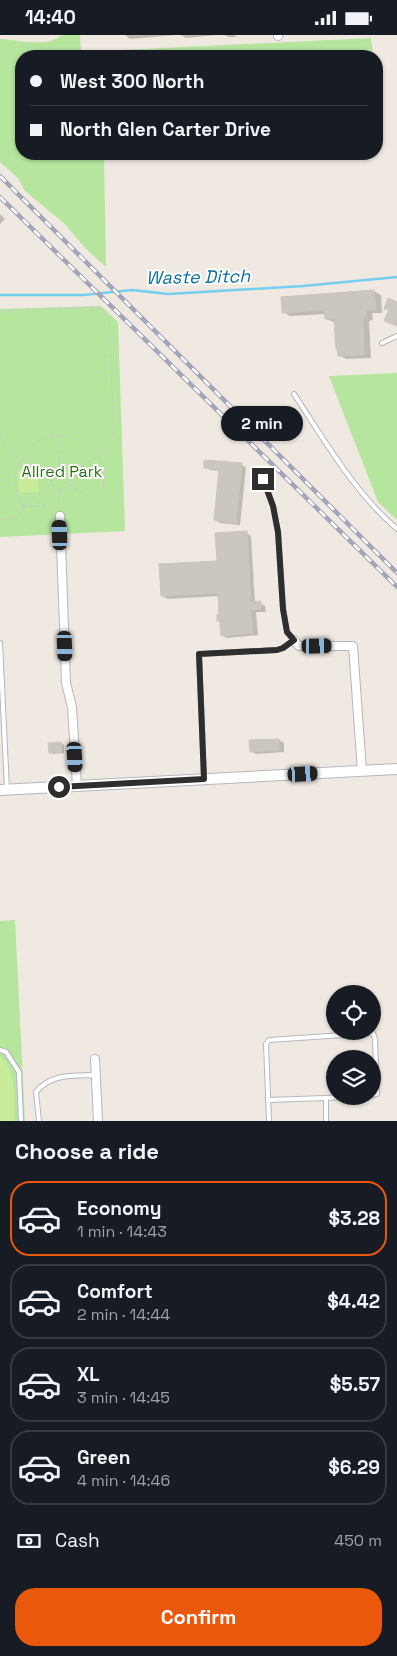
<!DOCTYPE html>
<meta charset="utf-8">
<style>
:root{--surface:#171b24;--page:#20242c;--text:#f1f3f6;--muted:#9ea1a6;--line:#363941;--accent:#ea580c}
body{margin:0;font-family:"Space Grotesk",sans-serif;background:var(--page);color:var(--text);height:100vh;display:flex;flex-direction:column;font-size:19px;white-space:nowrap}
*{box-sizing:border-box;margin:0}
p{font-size:16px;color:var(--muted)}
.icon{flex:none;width:28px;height:28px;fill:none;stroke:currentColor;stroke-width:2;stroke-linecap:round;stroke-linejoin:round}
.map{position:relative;height:1086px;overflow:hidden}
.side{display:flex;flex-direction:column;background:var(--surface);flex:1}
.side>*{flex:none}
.top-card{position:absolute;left:15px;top:15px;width:368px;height:110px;border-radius:20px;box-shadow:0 1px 4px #0004;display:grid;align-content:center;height:110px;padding:0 15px;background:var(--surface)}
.tools{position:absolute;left:326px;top:950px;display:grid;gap:10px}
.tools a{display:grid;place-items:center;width:55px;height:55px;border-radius:50%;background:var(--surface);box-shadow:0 1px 4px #0004;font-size:25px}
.end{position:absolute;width:22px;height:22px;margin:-11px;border:6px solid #2e2e2e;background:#fff;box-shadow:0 0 0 2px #fff}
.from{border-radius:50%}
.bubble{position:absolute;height:35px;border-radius:18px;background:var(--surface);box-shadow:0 1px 4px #0004;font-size:16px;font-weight:700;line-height:35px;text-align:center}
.car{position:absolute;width:15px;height:30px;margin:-15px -8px;border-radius:6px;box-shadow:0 0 4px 1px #0007;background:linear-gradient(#222 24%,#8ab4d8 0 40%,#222 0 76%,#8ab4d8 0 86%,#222 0)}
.top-card b{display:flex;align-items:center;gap:18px;height:48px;font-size:19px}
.top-card b+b{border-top:1px solid var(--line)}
.top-card i{width:12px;height:12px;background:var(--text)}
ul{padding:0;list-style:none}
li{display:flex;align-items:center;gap:15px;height:75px;margin:0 10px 8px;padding:0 5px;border:2px solid var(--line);border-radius:20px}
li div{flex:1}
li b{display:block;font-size:19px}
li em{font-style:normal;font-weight:700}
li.selected{border-color:var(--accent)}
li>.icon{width:45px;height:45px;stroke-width:1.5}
h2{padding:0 15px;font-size:22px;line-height:60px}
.pay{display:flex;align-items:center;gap:12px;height:55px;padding:0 15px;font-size:19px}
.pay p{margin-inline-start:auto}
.action{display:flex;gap:10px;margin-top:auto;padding:10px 15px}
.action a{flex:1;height:58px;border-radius:20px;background:var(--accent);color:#fff;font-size:20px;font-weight:700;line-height:58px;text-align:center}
.status{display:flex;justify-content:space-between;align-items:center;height:35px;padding:0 25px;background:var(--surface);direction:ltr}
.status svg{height:14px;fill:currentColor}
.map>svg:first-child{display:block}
.green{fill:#b6e59e}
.pitch{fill:#c9ec9a}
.shadow{fill:#0003}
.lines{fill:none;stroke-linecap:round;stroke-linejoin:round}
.stream{stroke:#75cff0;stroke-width:2.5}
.building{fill:#cbc7bf;stroke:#cbc5ba}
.lane-casing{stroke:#b4b7c1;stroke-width:6}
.street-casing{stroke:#b4b7c1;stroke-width:10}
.secondary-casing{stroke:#b4b7c1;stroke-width:12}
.path{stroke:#c9c9c9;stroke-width:1;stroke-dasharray:4 2.5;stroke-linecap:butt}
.lane{stroke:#fff;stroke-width:4}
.street{stroke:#fff;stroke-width:8}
.secondary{stroke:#fff;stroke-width:10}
.rail-casing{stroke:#a3a6b8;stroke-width:4.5}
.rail{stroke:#fff;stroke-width:2.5;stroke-dasharray:8;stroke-linecap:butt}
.route{stroke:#2e2e2e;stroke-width:6}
.labels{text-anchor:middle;stroke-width:4;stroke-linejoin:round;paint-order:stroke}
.park-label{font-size:16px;fill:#2c6e1b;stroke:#fff}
.water-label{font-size:18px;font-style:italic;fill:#0d6fa3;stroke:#fff}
</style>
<div class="status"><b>14:40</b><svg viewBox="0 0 49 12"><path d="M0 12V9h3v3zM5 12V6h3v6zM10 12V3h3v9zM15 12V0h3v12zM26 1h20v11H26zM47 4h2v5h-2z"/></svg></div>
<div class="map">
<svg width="397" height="1086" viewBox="0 0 397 1086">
<rect width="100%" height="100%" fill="#efe9e1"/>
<!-- green -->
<g class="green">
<path d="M62 0H80L81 17 371 3 373 21H21V119H104L106 232 86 214 65 189 25 156 18 143 0 127V4C18 5 47 13 62 0Z"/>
<path d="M101 271 118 287 125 496 0 502V274Z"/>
<path d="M397 338V484H396L378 467 329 341Z"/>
<path d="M15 885 25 1086H0V886Z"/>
</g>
<!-- pitch -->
<g class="pitch">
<path d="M38 435V457L19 458 18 436Z"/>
<path d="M0 1022C18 1034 13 1066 14 1086H0Z"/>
</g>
<!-- shadow -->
<g class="shadow">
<path d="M125 0H176L130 4Z"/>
<path d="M181 0H218L186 3Z"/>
<path d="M224 0H235L236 2H229Z"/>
<path d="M0 179 5 184 0 189Z"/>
<path d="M374 256 381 260 382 278H372L373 285 369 286 371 323 346 324 339 320 336 288 326 284V279L290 281 283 277Z"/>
<path d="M241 430 246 432 240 490 220 488 215 485 220 436 210 435 205 432Z"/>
<path d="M246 498 251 501 255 568H260L265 571 266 577H256L258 600 227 603 222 600 220 587 219 586 220 580 219 561 168 564 162 561 218 527Z"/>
<path d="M279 705 284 708V717L256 719 251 716Z"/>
<path d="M61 708 64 710V718L53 719 50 717Z"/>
</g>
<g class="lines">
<!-- stream -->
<path class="stream" d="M0 260H84L132 255 168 259 303 251 397 242"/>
</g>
<!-- building -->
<g class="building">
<path d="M374 255 376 274 366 275V282H363L364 320 338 321 337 314H336L334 284H325L324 275 282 278 281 262Z"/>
<path d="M388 263 397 267V291L384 286 389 274H384Z"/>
<path d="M204 425 242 428 236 488 214 485 219 434 204 433Z"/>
<path d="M247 496 251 567 261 566V574L251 575 253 598 221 601 220 586H217V579H219L218 558 161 561 159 529 217 526 215 498Z"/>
<path d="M279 704V715L250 717 249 705Z"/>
<path d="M61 707 62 717 49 718 48 708Z"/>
</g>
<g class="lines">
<defs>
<g id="lane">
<path d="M382 308 397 301"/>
<path d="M294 359C325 406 354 457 397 494"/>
<path d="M0 608 7 755"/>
<path d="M204 743 199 619 277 615 283 613 294 605 287 597 283 574 278 497 273 471 263 444"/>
<path d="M0 1015 6 1017 19 1037 21 1086"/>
<path d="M268 1065 326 1063"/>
<path d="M39 1086 36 1057C51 1038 74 1041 96 1040"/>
<path d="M269 1086 266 1009 269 1005 373 998 375 1004 377 1059 372 1060"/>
<path d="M326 1086V1063L360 1061"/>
</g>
<g id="street">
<path d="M278 1V0"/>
<path d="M60 481 66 648 72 672 77 751"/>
<path d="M294 605 299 611H353L362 736"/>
<path d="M95 1024 98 1086"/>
</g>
<path id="secondary" d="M0 755 397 734"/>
</defs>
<!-- lane casing -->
<use href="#lane" class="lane-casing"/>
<!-- street casing -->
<use href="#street" class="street-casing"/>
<!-- secondary casing -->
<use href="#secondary" class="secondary-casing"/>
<!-- path -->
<g class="path">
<path d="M0 278 4 276 13 275 94 272 100 274 109 283 114 399 97 422 67 440"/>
<path d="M0 400C4 422 33 431 52 441"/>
<path d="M58 402 59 435"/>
<circle cx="60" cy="445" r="9"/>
<path d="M69 449 87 460"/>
<path d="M59 470 60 455"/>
<path d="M22 471 51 450"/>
<path d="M22 472 48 470"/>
<path d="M0 484C10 483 17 485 23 475 20 467 16 458 15 449 14 440 17 431 22 423 48 375 122 412 100 463"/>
</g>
<!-- lane -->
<use href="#lane" class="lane"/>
<!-- street -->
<use href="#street" class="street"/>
<!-- secondary -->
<use href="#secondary" class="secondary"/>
<defs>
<g id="rail">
<path d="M0 141 397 538"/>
<path d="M0 162 397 552"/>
</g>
</defs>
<!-- rail casing -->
<use href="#rail" class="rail-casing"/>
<!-- rail -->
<use href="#rail" class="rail"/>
</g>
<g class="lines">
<!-- route -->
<path class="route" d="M59 752 204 744 199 619 277 615 283 613 294 605 287 597 283 574 278 497 273 471 263 444"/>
</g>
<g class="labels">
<!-- park labels -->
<g class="park-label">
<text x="62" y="442">Allred Park</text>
</g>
<!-- water labels -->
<g class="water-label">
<text transform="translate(198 242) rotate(-1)" y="6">Waste Ditch</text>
</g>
</g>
</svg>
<div class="tools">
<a><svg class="icon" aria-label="locate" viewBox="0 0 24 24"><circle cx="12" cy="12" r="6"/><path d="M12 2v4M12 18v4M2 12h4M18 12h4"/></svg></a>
<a><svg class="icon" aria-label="layers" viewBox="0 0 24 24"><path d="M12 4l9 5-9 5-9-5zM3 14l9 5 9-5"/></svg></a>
</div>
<i class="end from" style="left:59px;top:752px"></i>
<i class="end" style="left:263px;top:444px"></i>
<div class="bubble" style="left:221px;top:371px;width:82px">2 min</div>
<i class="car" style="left:60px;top:500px;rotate:358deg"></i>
<i class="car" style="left:65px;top:611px;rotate:178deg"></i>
<i class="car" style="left:317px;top:611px;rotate:89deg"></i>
<i class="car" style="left:75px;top:722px;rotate:177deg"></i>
<i class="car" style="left:303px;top:739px;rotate:87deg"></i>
<div class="top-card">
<b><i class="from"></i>West 300 North</b>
<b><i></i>North Glen Carter Drive</b>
</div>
</div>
<section class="side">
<h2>Choose a ride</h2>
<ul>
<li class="selected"><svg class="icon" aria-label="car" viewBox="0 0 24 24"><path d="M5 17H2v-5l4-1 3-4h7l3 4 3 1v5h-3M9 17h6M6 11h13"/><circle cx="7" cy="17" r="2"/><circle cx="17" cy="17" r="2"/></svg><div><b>Economy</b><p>1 min · 14:43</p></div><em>$3.28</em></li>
<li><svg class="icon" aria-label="car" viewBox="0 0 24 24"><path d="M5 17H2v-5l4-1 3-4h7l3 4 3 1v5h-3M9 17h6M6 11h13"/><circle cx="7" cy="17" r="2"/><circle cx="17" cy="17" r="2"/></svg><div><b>Comfort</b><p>2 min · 14:44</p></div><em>$4.42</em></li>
<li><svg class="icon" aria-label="car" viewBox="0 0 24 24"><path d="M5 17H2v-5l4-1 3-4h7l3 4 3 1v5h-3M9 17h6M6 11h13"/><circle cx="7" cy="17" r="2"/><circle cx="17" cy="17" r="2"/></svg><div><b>XL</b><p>3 min · 14:45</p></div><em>$5.57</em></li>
<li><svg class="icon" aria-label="car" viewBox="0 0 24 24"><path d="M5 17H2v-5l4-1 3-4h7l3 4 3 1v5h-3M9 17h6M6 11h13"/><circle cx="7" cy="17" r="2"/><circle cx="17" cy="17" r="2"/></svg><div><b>Green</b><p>4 min · 14:46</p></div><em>$6.29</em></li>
</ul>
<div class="pay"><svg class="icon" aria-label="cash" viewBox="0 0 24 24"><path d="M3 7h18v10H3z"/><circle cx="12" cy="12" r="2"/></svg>Cash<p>450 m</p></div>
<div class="action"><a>Confirm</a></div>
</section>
